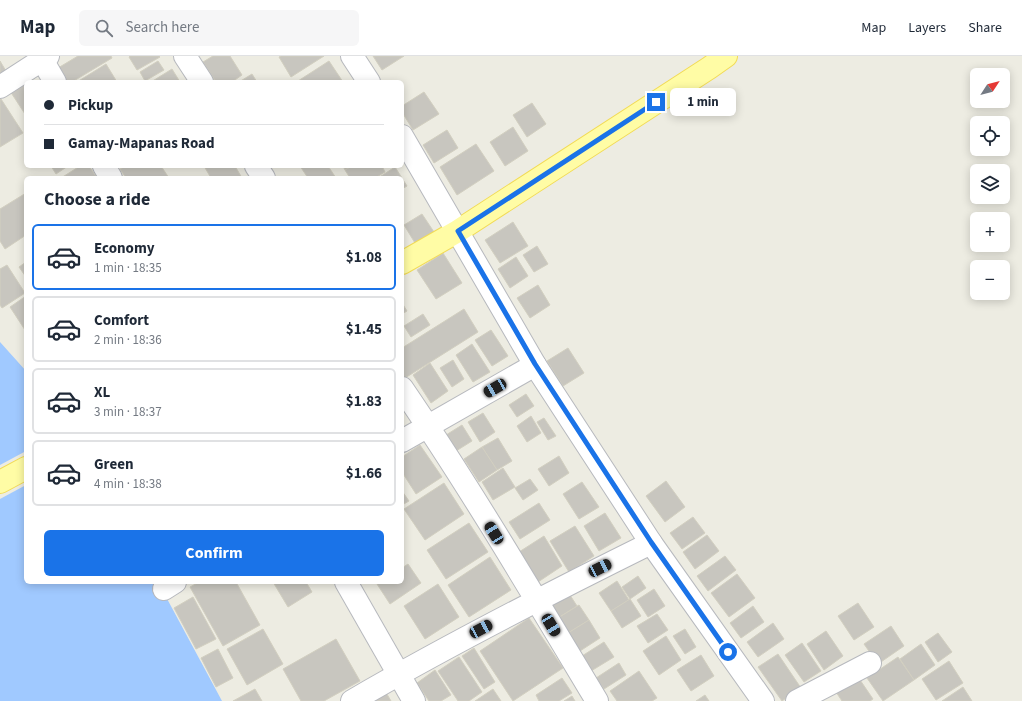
<!DOCTYPE html>
<meta charset="utf-8">
<style>
:root{--surface:#fff;--page:#f6f6f7;--text:#1f2937;--muted:#747a83;--line:#e0e1e3;--accent:#1a73e8}
body{margin:0;font-family:"Source Sans 3",sans-serif;background:var(--page);color:var(--text);height:100vh;display:flex;flex-direction:column;font-size:15px;white-space:nowrap}
*{box-sizing:border-box;margin:0}
p{font-size:13px;color:var(--muted)}
.icon{flex:none;width:22px;height:22px;fill:none;stroke:currentColor;stroke-width:2;stroke-linecap:round;stroke-linejoin:round}
.map{position:relative;flex:1;overflow:hidden}
.drawer{position:absolute;left:24px;top:120px;width:380px;height:408px;display:flex;flex-direction:column;background:var(--surface);border-radius:6px;box-shadow:0 2px 10px #0003}
.drawer>*{flex:none}
.guide{position:absolute;left:24px;top:24px;width:380px;height:88px;border-radius:6px;box-shadow:0 2px 10px #0003;display:grid;align-content:center;height:88px;padding:0 20px;background:var(--surface)}
.needle{width:26px;rotate:54deg}
.tools{position:absolute;left:970px;top:12px;display:grid;gap:8px}
.tools a{display:grid;place-items:center;width:40px;height:40px;border-radius:6px;background:var(--surface);box-shadow:0 2px 10px #0003;font-size:20px}
.end{position:absolute;width:18px;height:18px;margin:-9px;border:5px solid #1a73e8;background:#fff;box-shadow:0 0 0 2px #fff}
.from{border-radius:50%}
.bubble{position:absolute;height:28px;border-radius:6px;background:var(--surface);box-shadow:0 2px 10px #0003;font-size:13px;font-weight:700;line-height:28px;text-align:center}
.car{position:absolute;width:12px;height:24px;margin:-12px -6px;border-radius:5px;box-shadow:0 0 3px 1px #0007;background:linear-gradient(#222 24%,#8ab4d8 0 40%,#222 0 76%,#8ab4d8 0 86%,#222 0)}
.guide b{display:flex;align-items:center;gap:14px;height:38px;font-size:15px}
.guide b+b{border-top:1px solid var(--line)}
.guide i{width:10px;height:10px;background:var(--text)}
ul{padding:0;list-style:none}
li{display:flex;align-items:center;gap:12px;height:66px;margin:0 8px 6px;padding:0 12px;border:2px solid var(--line);border-radius:6px}
li div{flex:1}
li b{display:block;font-size:15px}
li em{font-style:normal;font-weight:700}
li.on{border-color:var(--accent)}
li>.icon{width:36px;height:36px;stroke-width:1.5}
h2{padding:0 20px;font-size:18px;line-height:48px}
.button{display:flex;gap:8px;margin-top:auto;padding:8px 20px}
.button a{flex:1;height:46px;border-radius:6px;background:var(--accent);color:#fff;font-size:16px;font-weight:700;line-height:46px;text-align:center}
header{display:flex;align-items:center;gap:24px;box-sizing:border-box;height:56px;padding:0 20px;background:var(--surface);border-bottom:1px solid var(--line)}
header strong{font-size:19px}
nav{display:flex;gap:22px;margin-inline-start:auto;font-size:14px}
.search{width:280px;height:36px;background:var(--page);display:flex;align-items:center;gap:10px;box-sizing:border-box;padding:0 14px;border-radius:6px;color:var(--muted);font-size:15px}
.map>svg:first-child{display:block}
.water{fill:#a0c9ff}
.pier{fill:#edece2}
.building{fill:#c8c6bf;stroke:#d2cfc0}
.lines{fill:none;stroke-linecap:round;stroke-linejoin:round}
.minor-casing{stroke:#b7b9be;stroke-width:24}
.major-casing{stroke:#f2db56;stroke-width:24}
.minor{stroke:#fff;stroke-width:22}
.major{stroke:#fffca5;stroke-width:22}
.route{stroke:#1a73e8;stroke-width:5}
</style>
<header>
<strong>Map</strong>
<div class="search"><svg class="icon" aria-label="search" viewBox="0 0 24 24"><circle cx="10" cy="10" r="6"/><path d="M15 15l6 6"/></svg>Search here</div>
<nav><a>Map</a><a>Layers</a><a>Share</a></nav>
</header>
<div class="map">
<svg width="1022" height="645" viewBox="0 0 1022 645">
<rect width="100%" height="100%" fill="#edece2"/>
<!-- water -->
<path class="water" d="M0 286 26 315V526H158L222 645H0Z"/>
<!-- pier -->
<path class="pier" d="M26 395V429L0 443V409Z"/>
<!-- building -->
<g class="building">
<path d="M78 0H111L112 2 72 26H66L58 12Z"/>
<path d="M130 0H159L160 1 137 14 129 1Z"/>
<path d="M213 0H230L242 19 232 26H216L203 6Z"/>
<path d="M281 0H324L291 21 279 1Z"/>
<path d="M373 0H404L382 14Z"/>
<path d="M0 5 9 20 0 26Z"/>
<path d="M158 5 164 14 145 25 140 16Z"/>
<path d="M329 5 343 26H299L298 25Z"/>
<path d="M106 8 117 26H77Z"/>
<path d="M172 13 180 26H151Z"/>
<path d="M252 18 257 26H239Z"/>
<path d="M30 22 33 26H26L25 58 10 35Z"/>
<path d="M424 36 439 58 413 74 402 56V50Z"/>
<path d="M0 43H1L23 77 0 91Z"/>
<path d="M532 47 546 68 527 81 513 59Z"/>
<path d="M513 71 528 95 505 110 490 86Z"/>
<path d="M447 74 458 92 434 107 423 89Z"/>
<path d="M476 88 494 115 457 139 440 111Z"/>
<path d="M51 110H68L56 118Z"/>
<path d="M80 110H89L97 122H61Z"/>
<path d="M126 110H161L169 122H126L120 113Z"/>
<path d="M204 110H235L242 122H211Z"/>
<path d="M300 110H328L336 122H308Z"/>
<path d="M343 110H352L345 114Z"/>
<path d="M352 110H382L385 116 375 122H350L345 114Z"/>
<path d="M395 111 407 130 402 133V122H378Z"/>
<path d="M26 137V179L5 193 0 185V153Z"/>
<path d="M422 158 434 176 415 187 404 169Z"/>
<path d="M513 166 528 190 500 207 485 184Z"/>
<path d="M537 190 548 208 534 216 523 199Z"/>
<path d="M443 197 462 227 436 243 417 214Z"/>
<path d="M516 201 528 220 510 232 498 213Z"/>
<path d="M26 206V221L19 211Z"/>
<path d="M7 209 25 237 2 252 0 249V213Z"/>
<path d="M538 229 550 249 530 262 517 242Z"/>
<path d="M26 240V273L25 274 10 251Z"/>
<path d="M402 247 407 255 402 258Z"/>
<path d="M464 253 478 276 405 322 402 317V292Z"/>
<path d="M423 258 430 269 411 281 404 270Z"/>
<path d="M491 274 508 300 492 310 475 284Z"/>
<path d="M472 288 490 316 473 326 456 299Z"/>
<path d="M568 292 584 317 563 330 547 305Z"/>
<path d="M453 304 464 323 452 331 440 312Z"/>
<path d="M430 307 448 335 431 347 413 319Z"/>
<path d="M526 338 534 350 517 361 509 349Z"/>
<path d="M483 357 495 376 480 386 468 366Z"/>
<path d="M531 360 541 377 527 386 517 370Z"/>
<path d="M544 362 556 380 548 384 537 366Z"/>
<path d="M462 369 472 385 456 395 446 379Z"/>
<path d="M498 382 512 405 497 414 482 391Z"/>
<path d="M420 389 442 421 416 438 402 416V401Z"/>
<path d="M482 391 497 414 479 426 464 403Z"/>
<path d="M559 400 569 417 549 430 538 413Z"/>
<path d="M503 412 515 431 493 444 482 426Z"/>
<path d="M530 423 538 434 523 444 515 432Z"/>
<path d="M666 425 685 451 665 466 646 440Z"/>
<path d="M582 426 599 451 579 463 563 438Z"/>
<path d="M444 427 464 458 425 484 404 453Z"/>
<path d="M402 435 409 445 402 449Z"/>
<path d="M539 447 550 464 520 483 509 466Z"/>
<path d="M605 457 621 482 599 495 584 470Z"/>
<path d="M693 461 705 477 682 493 670 477Z"/>
<path d="M469 467 488 496 446 523 427 494Z"/>
<path d="M575 470 594 500 569 516 550 485Z"/>
<path d="M707 479 719 495 695 513 683 496Z"/>
<path d="M544 480 562 510 538 526 519 496Z"/>
<path d="M725 500 736 514 708 535 697 520Z"/>
<path d="M490 501 511 534 469 561 448 529Z"/>
<path d="M408 508 421 527 390 548 377 528 380 526H402V512Z"/>
<path d="M737 518 755 542 729 561 711 537Z"/>
<path d="M638 520 646 532 630 543 622 531Z"/>
<path d="M617 525 629 544 611 555 599 537Z"/>
<path d="M199 526H236L260 569 223 590 190 531Z"/>
<path d="M273 526H306L312 536 288 551Z"/>
<path d="M438 528 459 561 425 583 404 550Z"/>
<path d="M654 533 665 550 648 561 637 544Z"/>
<path d="M568 536 577 550 558 562 549 548Z"/>
<path d="M193 541 216 583 196 593 174 552Z"/>
<path d="M630 543 641 560 622 572 611 555Z"/>
<path d="M858 547 874 571 854 584 838 560Z"/>
<path d="M579 549 589 564 568 577 558 562Z"/>
<path d="M753 550 764 566 741 582 730 567Z"/>
<path d="M657 558 668 574 648 587 637 570Z"/>
<path d="M529 562 563 612 513 645 480 595Z"/>
<path d="M589 564 600 582 580 595 568 577Z"/>
<path d="M773 567 784 583 758 601 747 586Z"/>
<path d="M891 570 904 590 878 608 864 588Z"/>
<path d="M263 573 283 608 247 629 227 593Z"/>
<path d="M685 573 696 591 685 598 673 580Z"/>
<path d="M826 575 843 600 824 614 807 588Z"/>
<path d="M938 577 952 596 938 606 925 586Z"/>
<path d="M666 580 681 604 659 619 643 595Z"/>
<path d="M336 583 360 625 324 645H301L283 613Z"/>
<path d="M604 586 614 601 591 615 582 600Z"/>
<path d="M802 587 821 615 804 626 785 599Z"/>
<path d="M921 588 935 609 914 624 900 603Z"/>
<path d="M474 592 495 626 484 633 462 600Z"/>
<path d="M218 593 233 622 216 631 201 602Z"/>
<path d="M778 598 801 632 782 645 758 611Z"/>
<path d="M701 599 714 620 691 635 677 614Z"/>
<path d="M459 601 482 636 469 645H458L438 615Z"/>
<path d="M898 601 914 624 883 645 867 622Z"/>
<path d="M949 605 963 627 936 644 922 623Z"/>
<path d="M619 607 626 619 604 633 596 622Z"/>
<path d="M435 614 451 639 441 645H429L417 627Z"/>
<path d="M639 615 657 642 652 645H617L610 635Z"/>
<path d="M858 621 873 643 870 645H842L836 636Z"/>
<path d="M562 622 572 637 559 645H539L536 639Z"/>
<path d="M963 631 972 645H942Z"/>
<path d="M255 633 262 645H233Z"/>
<path d="M384 633 391 645H364Z"/>
<path d="M493 633 501 645H475Z"/>
<path d="M705 639 709 645H696Z"/>
<path d="M572 640 575 645H564Z"/>
</g>
<g class="lines">
<defs>
<g id="minor">
<path d="M40 0 55 26"/>
<path d="M185 0 202 26"/>
<path d="M352 0 369 26"/>
<path d="M0 31 48 0"/>
<path d="M402 80 535 309 651 487 763 645"/>
<path d="M104 110 111 122"/>
<path d="M256 110 264 122"/>
<path d="M402 332C471 433 534 540 597 645"/>
<path d="M402 385 535 309"/>
<path d="M346 526 414 645"/>
<path d="M164 533 175 526"/>
<path d="M352 645C450 588 550 537 651 487"/>
<path d="M797 645 870 607"/>
</g>
<g id="major">
<path d="M402 207 458 175 709 12 726 0"/>
<path d="M0 426 26 412"/>
</g>
</defs>
<!-- minor casing -->
<use href="#minor" class="minor-casing"/>
<!-- major casing -->
<use href="#major" class="major-casing"/>
<!-- minor -->
<use href="#minor" class="minor"/>
<!-- major -->
<use href="#major" class="major"/>
</g>
<g class="lines">
<!-- route -->
<path class="route" d="M656 46 458 175 535 308 651 486 728 596"/>
</g>
</svg>
<div class="tools">
<a><svg class="needle" viewBox="-14 -14 28 28"><path d="M0-13l5 13h-10z" fill="#e53935"/><path d="M0 13l5-13h-10z" fill="#747a83"/></svg></a>
<a><svg class="icon" aria-label="locate" viewBox="0 0 24 24"><circle cx="12" cy="12" r="6"/><path d="M12 2v4M12 18v4M2 12h4M18 12h4"/></svg></a>
<a><svg class="icon" aria-label="layers" viewBox="0 0 24 24"><path d="M12 4l9 5-9 5-9-5zM3 14l9 5 9-5"/></svg></a>
<a>+</a>
<a>−</a>
</div>
<i class="end from" style="left:728px;top:596px"></i>
<i class="end" style="left:656px;top:46px"></i>
<div class="bubble" style="left:670px;top:32px;width:66px">1 min</div>
<i class="car" style="left:495px;top:332px;rotate:240deg"></i>
<i class="car" style="left:494px;top:477px;rotate:328deg"></i>
<i class="car" style="left:600px;top:512px;rotate:63deg"></i>
<i class="car" style="left:551px;top:569px;rotate:149deg"></i>
<i class="car" style="left:481px;top:573px;rotate:62deg"></i>
<div class="guide">
<b><i class="from"></i>Pickup</b>
<b><i></i>Gamay-Mapanas Road</b>
</div>
<section class="drawer">
<h2>Choose a ride</h2>
<ul>
<li class="on"><svg class="icon" aria-label="car" viewBox="0 0 24 24"><path d="M5 17H2v-5l4-1 3-4h7l3 4 3 1v5h-3M9 17h6M6 11h13"/><circle cx="7" cy="17" r="2"/><circle cx="17" cy="17" r="2"/></svg><div><b>Economy</b><p>1 min · 18:35</p></div><em>$1.08</em></li>
<li><svg class="icon" aria-label="car" viewBox="0 0 24 24"><path d="M5 17H2v-5l4-1 3-4h7l3 4 3 1v5h-3M9 17h6M6 11h13"/><circle cx="7" cy="17" r="2"/><circle cx="17" cy="17" r="2"/></svg><div><b>Comfort</b><p>2 min · 18:36</p></div><em>$1.45</em></li>
<li><svg class="icon" aria-label="car" viewBox="0 0 24 24"><path d="M5 17H2v-5l4-1 3-4h7l3 4 3 1v5h-3M9 17h6M6 11h13"/><circle cx="7" cy="17" r="2"/><circle cx="17" cy="17" r="2"/></svg><div><b>XL</b><p>3 min · 18:37</p></div><em>$1.83</em></li>
<li><svg class="icon" aria-label="car" viewBox="0 0 24 24"><path d="M5 17H2v-5l4-1 3-4h7l3 4 3 1v5h-3M9 17h6M6 11h13"/><circle cx="7" cy="17" r="2"/><circle cx="17" cy="17" r="2"/></svg><div><b>Green</b><p>4 min · 18:38</p></div><em>$1.66</em></li>
</ul>
<div class="button"><a>Confirm</a></div>
</section>
</div>
